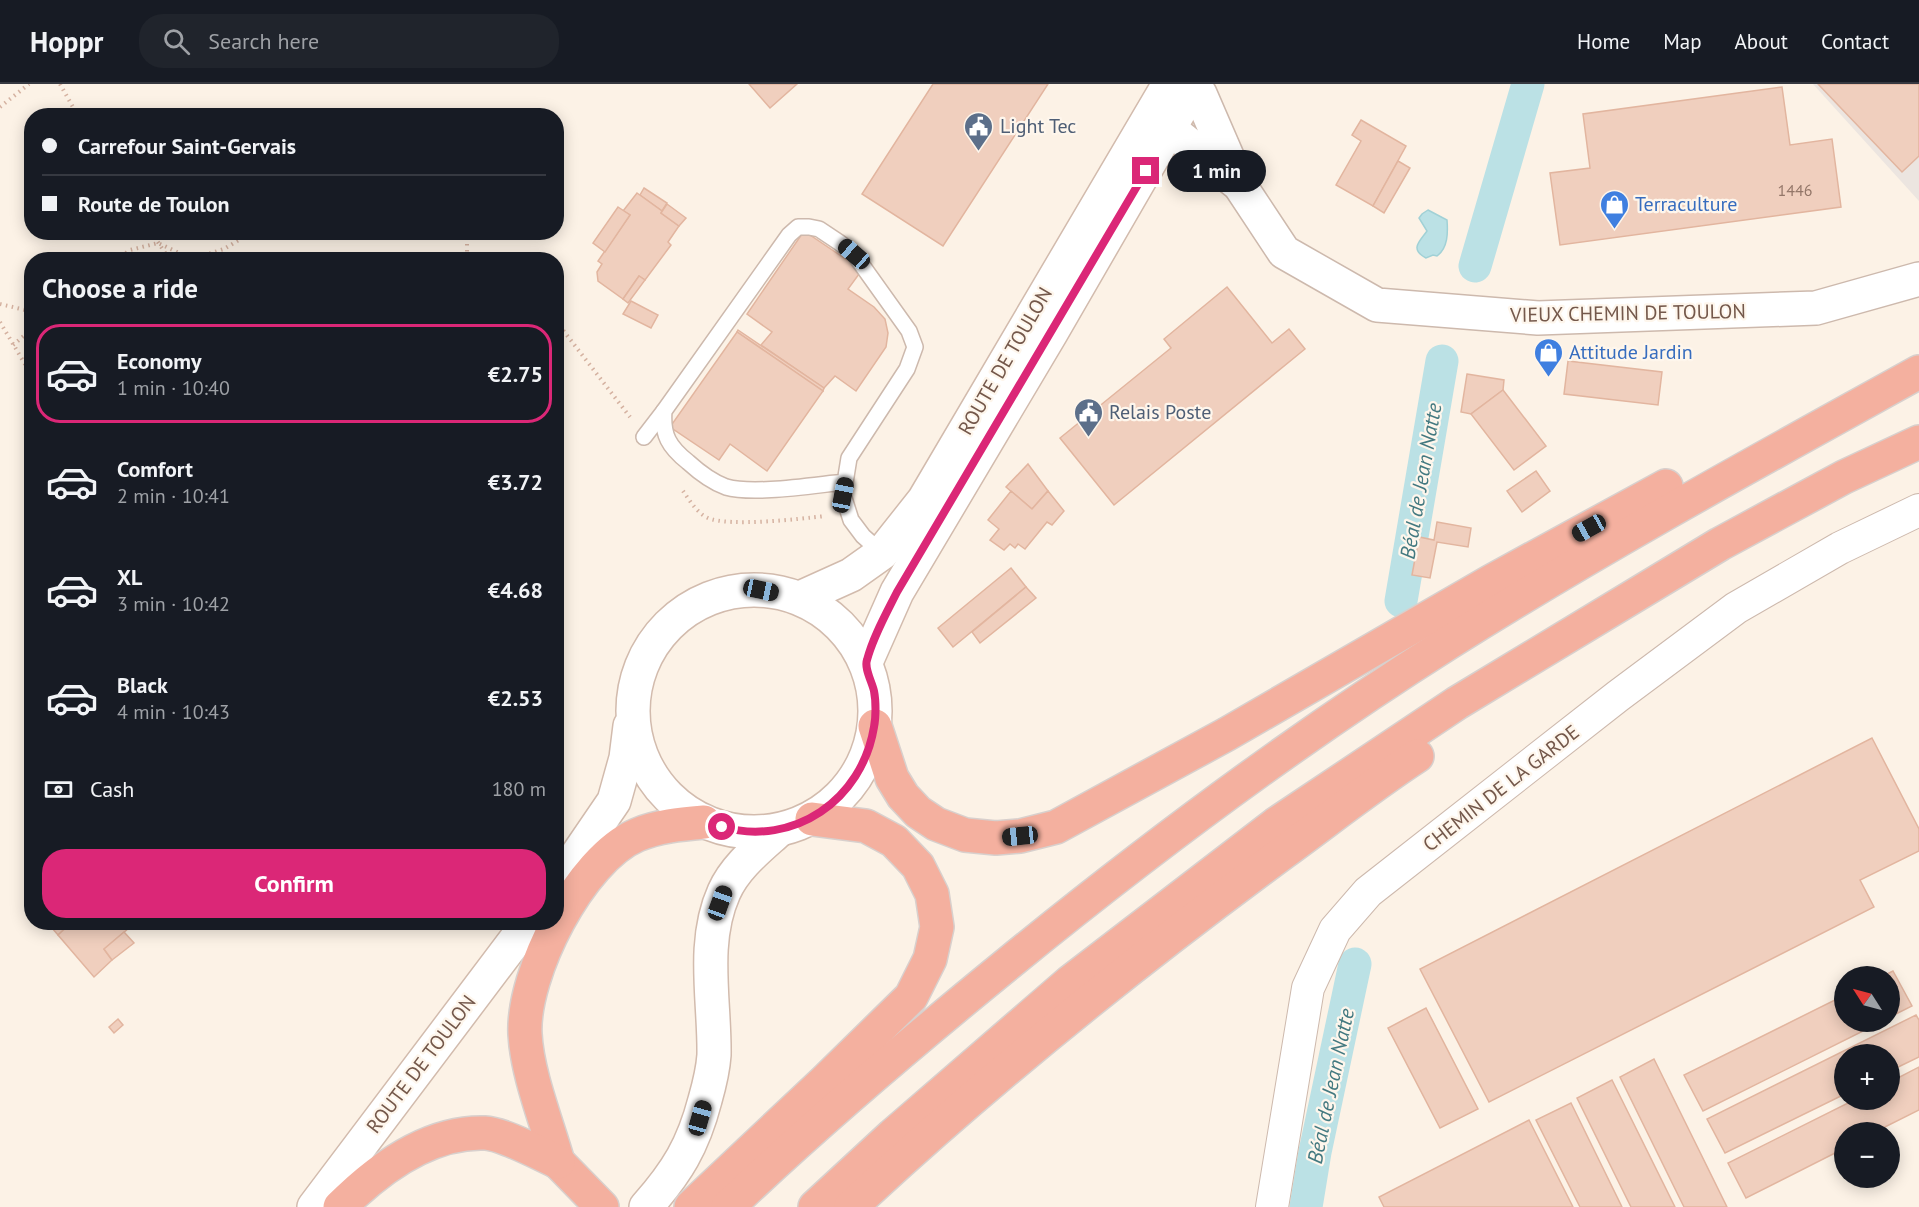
<!DOCTYPE html>
<meta charset="utf-8">
<style>
:root{--surface:#171b24;--page:#20242c;--text:#f1f3f6;--muted:#9ea1a6;--line:#363941;--accent:#db2777}
body{margin:0;font-family:"PT Sans",sans-serif;background:var(--page);color:var(--text);height:100vh;display:flex;flex-direction:column;font-size:22px;white-space:nowrap}
*{box-sizing:border-box;margin:0}
p{font-size:20px;color:var(--muted)}
.icon{flex:none;width:33px;height:33px;fill:none;stroke:currentColor;stroke-width:2;stroke-linecap:round;stroke-linejoin:round}
.map{position:relative;flex:1;overflow:hidden}
.panel{position:absolute;left:24px;top:168px;width:540px;height:678px;display:flex;flex-direction:column;background:var(--surface);border-radius:24px;box-shadow:0 3px 15px #0003}
.panel>*{flex:none}
.guide{position:absolute;left:24px;top:24px;width:540px;height:132px;border-radius:24px;box-shadow:0 3px 15px #0003;display:grid;align-content:center;height:132px;padding:0 18px;background:var(--surface)}
.needle{width:39px;rotate:306deg}
.buttons{position:absolute;left:1834px;top:882px;display:grid;gap:12px}
.buttons a{display:grid;place-items:center;width:66px;height:66px;border-radius:50%;background:var(--surface);box-shadow:0 3px 15px #0003;font-size:30px}
.end{position:absolute;width:27px;height:27px;margin:-14px;border:8px solid #db2777;background:#fff;box-shadow:0 0 0 3px #fff}
.from{border-radius:50%}
.bubble{position:absolute;height:42px;border-radius:21px;background:var(--surface);box-shadow:0 3px 15px #0003;font-size:20px;font-weight:700;line-height:42px;text-align:center}
.car{position:absolute;width:18px;height:36px;margin:-18px -9px;border-radius:8px;box-shadow:0 0 4px 2px #0007;background:linear-gradient(#222 24%,#8ab4d8 0 40%,#222 0 76%,#8ab4d8 0 86%,#222 0)}
.guide b{display:flex;align-items:center;gap:21px;height:57px;font-size:22px}
.guide b+b{border-top:2px solid var(--line)}
.guide i{width:15px;height:15px;background:var(--text)}
ul{padding:0;list-style:none}
li{display:flex;align-items:center;gap:18px;height:99px;margin:0 12px 9px;padding:0 6px;border:3px solid transparent;border-radius:24px}
li div{flex:1}
li b{display:block;font-size:22px}
li em{font-style:normal;font-weight:700}
li.active{border-color:var(--accent)}
li>.icon{width:54px;height:54px;stroke-width:1.5}
h2{padding:0 18px;font-size:27px;line-height:72px}
.pay{display:flex;align-items:center;gap:15px;height:66px;padding:0 18px;font-size:22px}
.pay p{margin-inline-start:auto}
.primary-button{display:flex;gap:12px;margin-top:auto;padding:12px 18px}
.primary-button a{flex:1;height:69px;border-radius:24px;background:var(--accent);color:#fff;font-size:24px;font-weight:700;line-height:69px;text-align:center}
header{display:flex;align-items:center;gap:36px;box-sizing:border-box;height:84px;padding:0 30px;background:var(--surface);border-bottom:2px solid var(--line)}
header strong{font-size:28px}
nav{display:flex;gap:33px;margin-inline-start:auto;font-size:21px}
.search{width:420px;height:54px;background:var(--page);display:flex;align-items:center;gap:15px;box-sizing:border-box;padding:0 21px;border-radius:24px;color:var(--muted);font-size:22px}
.map>svg:first-child{display:block}
.industrial{fill:#ece5e0}
.water{fill:#bbe1e5;stroke:#a1d1d6;stroke-width:1.5}
.lines{fill:none;stroke-linecap:round;stroke-linejoin:round}
.canal{stroke:#bbe1e5;stroke-width:33}
.building{fill:#f0cfbe;stroke:#e2b59f;stroke-width:1.5}
.service-casing{stroke:#cdb9ad;stroke-width:18}
.minor-casing{stroke:#cdb9ad;stroke-width:34}
.tertiary-casing{stroke:#cdb9ad;stroke-width:36}
.secondary-casing{stroke:#d2bbad;stroke-width:36}
.motorway-casing{stroke:#d8d0cd;stroke-width:36}
.path{stroke:#d5b2a1;stroke-width:4;stroke-dasharray:1.5 4.5;stroke-linecap:butt}
.service{stroke:#fff;stroke-width:15}
.minor{stroke:#fff;stroke-width:32}
.tertiary{stroke:#fff;stroke-width:33}
.secondary{stroke:#fff;stroke-width:33}
.motorway{stroke:#f4b09f;stroke-width:33}
.route{stroke:#db2777;stroke-width:8}
.labels{text-anchor:middle;stroke-width:4.5;stroke-linejoin:round;paint-order:stroke}
.number-label{font-size:16px;fill:#937668}
.service-label{font-size:20px;fill:#4e5e75;stroke:#fef6ec;text-anchor:start}
.shop-label{font-size:20px;fill:#366cbe;stroke:#fef6ec;text-anchor:start}
.street-label{font-size:20px;fill:#74584b;stroke:#fef6ec}
.water-label{font-size:21px;font-style:italic;fill:#437980;stroke:#fef6ec}
</style>
<header>
<strong>Hoppr</strong>
<div class="search"><svg class="icon" aria-label="search" viewBox="0 0 24 24"><circle cx="10" cy="10" r="6"/><path d="M15 15l6 6"/></svg>Search here</div>
<nav><a>Home</a><a>Map</a><a>About</a><a>Contact</a></nav>
</header>
<div class="map">
<svg width="1919" height="1123" viewBox="0 0 1919 1123">
<rect width="100%" height="100%" fill="#fcf2e6"/>
<!-- industrial -->
<path class="industrial" d="M1813 0H1919V117Z"/>
<!-- water -->
<path class="water" d="M1428 126 1447 136C1448 149 1448 164 1437 172L1433 171 1426 174C1409 165 1420 157 1427 147L1419 134 1422 130Z"/>
<g class="lines">
<!-- canal -->
<g class="canal">
<path d="M1475 182 1528 0"/>
<path d="M1401 517 1442 277"/>
<path d="M1306 1123 1315 1068 1355 880"/>
</g>
</g>
<!-- building -->
<g class="building">
<path d="M749 0H797L770 24Z"/>
<path d="M933 0H1048L943 162 862 110Z"/>
<path d="M1818 0H1919V72L1902 88Z"/>
<path d="M1782 3 1790 61 1832 55 1841 123 1560 161 1550 89 1590 84 1583 30Z"/>
<path d="M1361 36 1406 62 1373 122 1336 101 1361 57 1352 51Z"/>
<path d="M1398 77 1410 84 1384 129 1373 122Z"/>
<path d="M644 104 667 119 662 127 640 111Z"/>
<path d="M637 109 662 127 661 129 679 142 668 158 671 161 645 196 639 192 623 215 598 197 597 188 602 180 598 177 630 131 623 127Z"/>
<path d="M667 120 686 134 679 142 661 129Z"/>
<path d="M618 123 630 131 605 168 593 159Z"/>
<path d="M804 147 862 186 848 205 874 223 885 235 888 249 886 263 856 307 835 292 824 304 761 261 772 248 747 230Z"/>
<path d="M639 192 645 196 628 219 623 215Z"/>
<path d="M1227 203 1272 259 1289 245 1305 265 1114 421 1060 354 1171 264 1164 255Z"/>
<path d="M631 217 658 231 651 244 623 230Z"/>
<path d="M738 246 824 304 823 307 737 248Z"/>
<path d="M737 248 823 307 767 387 730 360 719 376 670 343Z"/>
<path d="M1568 277 1662 288 1658 321 1564 310Z"/>
<path d="M1467 290 1504 296 1503 306 1471 330 1461 328Z"/>
<path d="M1503 306 1546 362 1514 386 1471 330Z"/>
<path d="M1028 380 1048 407 1032 425 1006 403Z"/>
<path d="M1536 387 1550 407 1522 428 1507 407Z"/>
<path d="M1011 407 1032 425 1048 407 1064 427 1052 441 1047 438 1025 465 1018 460 1015 464 1010 460 1004 466 990 456 999 445 988 436Z"/>
<path d="M1437 438 1471 444 1468 463 1437 458 1430 494 1412 491 1419 453 1434 456Z"/>
<path d="M1011 484 1026 503 953 563 938 544Z"/>
<path d="M1026 503 1036 514 980 559 972 548Z"/>
<path d="M1872 654 1919 745V767L1860 796 1874 823 1489 1018 1420 885Z"/>
<path d="M58 838H72L58 851 52 844Z"/>
<path d="M72 838H135V839L104 865 112 876 94 893 58 851Z"/>
<path d="M124 848 134 859 112 876 104 865Z"/>
<path d="M1893 887 1912 922 1890 933V892H1883Z"/>
<path d="M1845 911V938H1881L1703 1027 1684 991Z"/>
<path d="M1426 924 1478 1025 1440 1044 1388 944Z"/>
<path d="M1916 931 1919 936V973L1890 987V970H1845V1010L1725 1069 1707 1035Z"/>
<path d="M118 935 123 941 114 949 109 943Z"/>
<path d="M1654 975 1727 1123H1684L1620 993Z"/>
<path d="M1919 983V1026L1875 1048H1845V1064L1746 1114 1728 1079 1854 1016H1890V998Z"/>
<path d="M1612 996 1675 1123H1631L1577 1014Z"/>
<path d="M1571 1019 1622 1123H1580L1536 1036Z"/>
<path d="M1529 1036 1573 1123H1384L1379 1113Z"/>
</g>
<g class="lines">
<defs>
<g id="service">
<path d="M644 353 664 327"/>
<path d="M845 398C814 401 754 411 726 403 712 398 699 388 688 378 669 363 662 351 664 327L789 151 798 143H809L819 145 840 159 854 170 909 247 915 263 907 285 849 374 843 411 851 436 863 452 882 469"/>
</g>
<path id="minor" d="M1272 1123 1308 904 1335 846 1368 808 1618 612 1736 524 1840 464 1919 426"/>
<g id="tertiary">
<path d="M1167 16C1180 8 1186 1 1200 10L1239 100 1284 168 1377 221 1538 234 1816 224 1919 195"/>
<path d="M1171 21 1164 35 1165 41 1236 98"/>
</g>
<g id="secondary">
<circle cx="754" cy="627" r="121"/>
<path d="M800 514 851 491 882 469 924 416 1169 0"/>
<path d="M866 578 897 508 1051 249 1195 0"/>
<path d="M556 802 614 717 626 674 630 642"/>
<path d="M314 1123 529 838"/>
<path d="M646 1123C677 1088 693 1062 705 1016 709 1002 713 986 714 971 715 918 701 859 724 808 735 783 758 765 778 747"/>
</g>
<g id="motorway">
<path d="M875 642 892 694 903 712 918 728 936 740 965 751 996 754 1020 752 1056 743 1227 650 1490 498 1666 402"/>
<path d="M546 1059 558 1078 602 1123"/>
<path d="M558 1078C547 1039 527 990 525 950 522 890 580 775 637 751 658 742 681 740 704 738"/>
<path d="M340 1123C378 1085 428 1047 485 1049 504 1050 540 1070 558 1078"/>
<path d="M691 1123 825 997 911 913 930 875 937 843 932 810 918 782 894 757 866 742 812 735"/>
<path d="M728 1123C818 1037 913 957 1010 878 1150 764 1296 655 1448 559 1602 462 1760 376 1919 288"/>
<path d="M815 1123 893 1051 1070 898 1276 740 1457 619 1720 460 1844 393 1919 358"/>
<path d="M851 1123C988 995 1133 879 1284 768 1328 736 1371 702 1417 672"/>
</g>
</defs>
<!-- service casing -->
<use href="#service" class="service-casing"/>
<!-- minor casing -->
<use href="#minor" class="minor-casing"/>
<!-- tertiary casing -->
<use href="#tertiary" class="tertiary-casing"/>
<!-- secondary casing -->
<use href="#secondary" class="secondary-casing"/>
<!-- motorway casing -->
<use href="#motorway" class="motorway-casing"/>
<!-- path -->
<g class="path">
<path d="M60 0 78 32"/>
<path d="M0 23 29 0"/>
<path d="M151 148 170 176"/>
<path d="M467 148V176"/>
<path d="M116 176 130 166 158 159 192 175 224 165 252 148"/>
<path d="M0 220 25 226 32 224"/>
<path d="M556 237 630 333"/>
<path d="M0 238 32 292"/>
<path d="M13 261 32 245"/>
<path d="M683 407C690 417 697 429 708 434 729 443 800 435 825 432"/>
</g>
<!-- service -->
<use href="#service" class="service"/>
<!-- minor -->
<use href="#minor" class="minor"/>
<!-- tertiary -->
<use href="#tertiary" class="tertiary"/>
<!-- secondary -->
<use href="#secondary" class="secondary"/>
<!-- motorway -->
<use href="#motorway" class="motorway"/>
</g>
<g class="lines">
<!-- route -->
<path class="route" d="M722 743C794 763 862 716 874 643 876 633 876 617 874 607 872 598 864 584 867 576 873 553 886 530 897 508L1146 87"/>
</g>
<!-- icons -->
<defs>
<symbol id="civic-pin" viewBox="-11 -11 22 30"><path d="M0 17L-7.5 6A9.5 9.5 0 1 1 7.5 6Z" fill="#5c6f8a" stroke="#fef6ec"/><path d="M-.6-6.5H3V-4.5H.6V-3L4-1V1h2V6H-6V1h2V-1L-.6-3ZM-1.2 2.5V6h2.4V2.5Z" fill="#fff"/></symbol>
<symbol id="shop-pin" viewBox="-11 -11 22 30"><path d="M0 17L-7.5 6A9.5 9.5 0 1 1 7.5 6Z" fill="#3f7fe0" stroke="#fef6ec"/><path d="M-5-2.5h2.3a2.7 3.5 0 0 1 5.4 0H5L5.5 6h-11ZM-1.5-2.5h3a1.5 2.3 0 0 0-3 0Z" fill="#fff"/></symbol>
</defs>
<g fill-rule="evenodd">
<use href="#civic-pin" x="962" y="26" width="33" height="45"/>
<use href="#shop-pin" x="1598" y="104" width="33" height="45"/>
<use href="#shop-pin" x="1532" y="252" width="33" height="45"/>
<use href="#civic-pin" x="1072" y="312" width="33" height="45"/>
</g>
<g class="labels">
<!-- number labels -->
<g class="number-label">
<text x="1795" y="112">1446</text>
</g>
<!-- service labels -->
<g class="service-label">
<text x="1000" y="49">Light Tec</text>
<text x="1109" y="335">Relais Poste</text>
</g>
<!-- shop labels -->
<g class="shop-label">
<text x="1635" y="127">Terraculture</text>
<text x="1569" y="275">Attitude Jardin</text>
</g>
<!-- street labels -->
<g class="street-label">
<text transform="translate(1628 229) rotate(-1)" y="7">VIEUX CHEMIN DE TOULON</text>
<text transform="translate(1005 277) rotate(-60)" y="7">ROUTE DE TOULON</text>
<text transform="translate(1501 704) rotate(-38)" y="7">CHEMIN DE LA GARDE</text>
<text transform="translate(421 980) rotate(-53)" y="7">ROUTE DE TOULON</text>
</g>
<!-- water labels -->
<g class="water-label">
<text transform="translate(1421 397) rotate(-80)" y="7">Béal de Jean Natte</text>
<text transform="translate(1331 1002) rotate(-78)" y="7">Béal de Jean Natte</text>
</g>
</g>
</svg>
<div class="buttons">
<a><svg class="needle" viewBox="-14 -14 28 28"><path d="M0-13l5 13h-10z" fill="#e53935"/><path d="M0 13l5-13h-10z" fill="#9ea1a6"/></svg></a>
<a>+</a>
<a>−</a>
</div>
<i class="end from" style="left:722px;top:743px"></i>
<i class="end" style="left:1146px;top:87px"></i>
<div class="bubble" style="left:1167px;top:66px;width:99px">1 min</div>
<i class="car" style="left:854px;top:170px;rotate:311deg"></i>
<i class="car" style="left:843px;top:411px;rotate:11deg"></i>
<i class="car" style="left:1589px;top:444px;rotate:241deg"></i>
<i class="car" style="left:761px;top:506px;rotate:102deg"></i>
<i class="car" style="left:1020px;top:752px;rotate:264deg"></i>
<i class="car" style="left:720px;top:819px;rotate:20deg"></i>
<i class="car" style="left:700px;top:1034px;rotate:16deg"></i>
<div class="guide">
<b><i class="from"></i>Carrefour Saint-Gervais</b>
<b><i></i>Route de Toulon</b>
</div>
<section class="panel">
<h2>Choose a ride</h2>
<ul>
<li class="active"><svg class="icon" aria-label="car" viewBox="0 0 24 24"><path d="M5 17H2v-5l4-1 3-4h7l3 4 3 1v5h-3M9 17h6M6 11h13"/><circle cx="7" cy="17" r="2"/><circle cx="17" cy="17" r="2"/></svg><div><b>Economy</b><p>1 min · 10:40</p></div><em>€2.75</em></li>
<li><svg class="icon" aria-label="car" viewBox="0 0 24 24"><path d="M5 17H2v-5l4-1 3-4h7l3 4 3 1v5h-3M9 17h6M6 11h13"/><circle cx="7" cy="17" r="2"/><circle cx="17" cy="17" r="2"/></svg><div><b>Comfort</b><p>2 min · 10:41</p></div><em>€3.72</em></li>
<li><svg class="icon" aria-label="car" viewBox="0 0 24 24"><path d="M5 17H2v-5l4-1 3-4h7l3 4 3 1v5h-3M9 17h6M6 11h13"/><circle cx="7" cy="17" r="2"/><circle cx="17" cy="17" r="2"/></svg><div><b>XL</b><p>3 min · 10:42</p></div><em>€4.68</em></li>
<li><svg class="icon" aria-label="car" viewBox="0 0 24 24"><path d="M5 17H2v-5l4-1 3-4h7l3 4 3 1v5h-3M9 17h6M6 11h13"/><circle cx="7" cy="17" r="2"/><circle cx="17" cy="17" r="2"/></svg><div><b>Black</b><p>4 min · 10:43</p></div><em>€2.53</em></li>
</ul>
<div class="pay"><svg class="icon" aria-label="cash" viewBox="0 0 24 24"><path d="M3 7h18v10H3z"/><circle cx="12" cy="12" r="2"/></svg>Cash<p>180 m</p></div>
<div class="primary-button"><a>Confirm</a></div>
</section>
</div>
